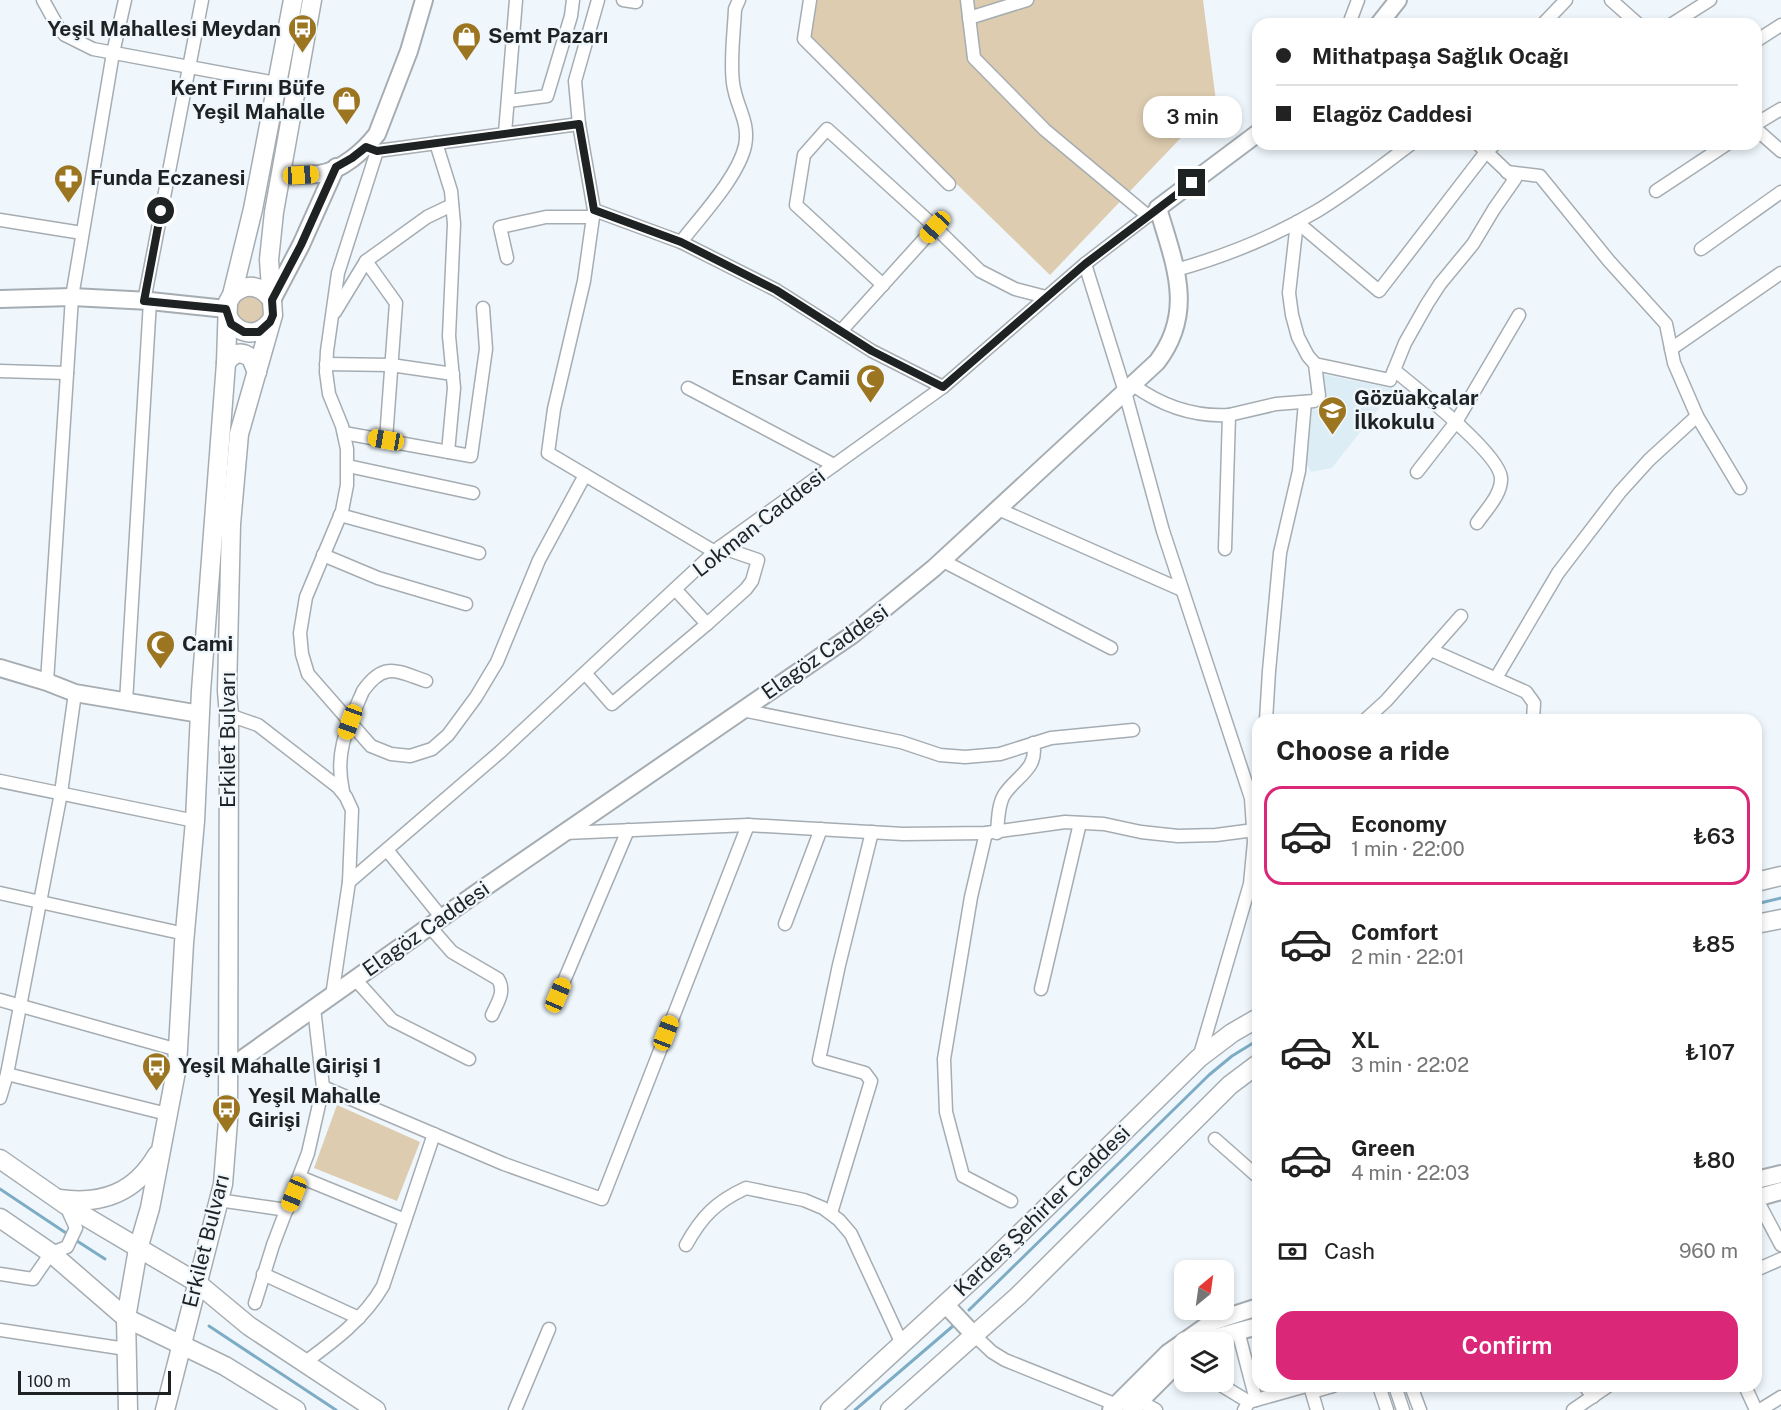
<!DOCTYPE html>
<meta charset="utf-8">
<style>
:root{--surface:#fff;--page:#f6f6f6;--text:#222;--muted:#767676;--line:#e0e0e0;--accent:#db2777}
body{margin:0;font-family:"Public Sans",sans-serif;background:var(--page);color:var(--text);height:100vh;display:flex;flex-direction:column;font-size:22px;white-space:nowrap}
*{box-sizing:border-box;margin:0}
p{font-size:20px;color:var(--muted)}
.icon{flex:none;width:33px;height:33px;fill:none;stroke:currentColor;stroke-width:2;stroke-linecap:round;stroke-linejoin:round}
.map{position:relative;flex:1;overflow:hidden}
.panel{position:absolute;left:1252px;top:714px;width:510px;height:678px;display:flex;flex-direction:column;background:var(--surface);border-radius:18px;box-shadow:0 3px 9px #0003}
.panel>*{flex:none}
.guide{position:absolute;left:1252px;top:18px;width:510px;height:132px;border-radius:18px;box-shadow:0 3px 9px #0003;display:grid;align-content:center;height:132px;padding:0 24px;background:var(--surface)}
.needle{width:39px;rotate:29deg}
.tools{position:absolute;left:1174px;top:1260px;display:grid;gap:12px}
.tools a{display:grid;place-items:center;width:60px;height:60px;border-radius:12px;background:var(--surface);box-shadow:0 3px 9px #0003;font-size:30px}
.scale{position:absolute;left:18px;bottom:15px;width:153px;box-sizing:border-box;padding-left:6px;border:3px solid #1f2223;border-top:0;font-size:16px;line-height:21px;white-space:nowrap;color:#1f2223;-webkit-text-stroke:4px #eff7fc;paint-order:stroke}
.end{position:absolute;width:27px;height:27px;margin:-14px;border:8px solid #1f2223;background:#fff;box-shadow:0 0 0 3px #fff}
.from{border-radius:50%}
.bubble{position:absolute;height:42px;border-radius:18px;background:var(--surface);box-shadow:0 3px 9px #0003;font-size:20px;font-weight:600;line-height:42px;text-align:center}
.car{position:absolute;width:18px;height:36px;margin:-18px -9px;border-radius:8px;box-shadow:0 0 4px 2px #0007;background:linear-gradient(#f5c518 24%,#345 0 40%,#f5c518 0 76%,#345 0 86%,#f5c518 0)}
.guide b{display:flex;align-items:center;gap:21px;height:57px;font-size:22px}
.guide b+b{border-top:2px solid var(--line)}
.guide i{width:15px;height:15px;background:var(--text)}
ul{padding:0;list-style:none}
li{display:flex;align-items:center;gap:18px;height:99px;margin:0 12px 9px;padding:0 12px;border:3px solid transparent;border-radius:18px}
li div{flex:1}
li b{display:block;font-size:22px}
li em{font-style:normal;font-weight:600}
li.active{border-color:var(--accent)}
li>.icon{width:54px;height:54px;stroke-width:1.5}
h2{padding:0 24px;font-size:27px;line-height:72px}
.pay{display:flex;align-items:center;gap:15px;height:66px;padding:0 24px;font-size:22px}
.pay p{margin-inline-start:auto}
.button{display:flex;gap:12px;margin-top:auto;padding:12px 24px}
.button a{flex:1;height:69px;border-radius:18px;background:var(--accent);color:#fff;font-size:24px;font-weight:600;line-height:69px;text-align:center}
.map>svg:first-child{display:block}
.built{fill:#ddedf6}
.green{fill:#ddccaf}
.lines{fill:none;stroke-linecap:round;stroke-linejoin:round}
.stream{stroke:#7eacc5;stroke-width:3}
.street-casing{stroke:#a6adb2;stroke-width:15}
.secondary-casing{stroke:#a6adb2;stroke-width:20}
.primary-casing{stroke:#a6adb2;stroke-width:21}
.street{stroke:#fff;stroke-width:12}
.secondary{stroke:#fff;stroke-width:16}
.primary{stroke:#fff;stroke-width:18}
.route{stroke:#1f2223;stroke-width:8}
.labels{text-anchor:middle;stroke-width:4.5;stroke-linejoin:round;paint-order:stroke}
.poi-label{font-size:21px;font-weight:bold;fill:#1f2223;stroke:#eff7fc;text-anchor:start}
.street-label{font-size:21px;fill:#1f2223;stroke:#eff7fc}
</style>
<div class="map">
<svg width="1781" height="1410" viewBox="0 0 1781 1410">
<rect width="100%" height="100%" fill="#eff7fc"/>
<!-- built -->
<path class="built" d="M1322 374 1394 389 1332 468 1311 472 1304 460 1310 408 1318 409 1321 403Z"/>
<!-- green -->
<g class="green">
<path d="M813 0H1203L1216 101 1050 275 815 46 809 32Z"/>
<path d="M251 292 268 307 262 323 240 325 233 305Z"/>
<path d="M337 1105 420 1142 397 1201 314 1168Z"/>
</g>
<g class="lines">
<!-- stream -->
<g class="stream">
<path d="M1756 904 1781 898"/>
<path d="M0 1189 69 1235"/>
<path d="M74 1239 105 1259"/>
<path d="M969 1310 1209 1075 1232 1056 1258 1040"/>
<path d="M209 1326 336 1410"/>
<path d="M855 1410 953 1326"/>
</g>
<defs>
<g id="street">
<path d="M43 0 58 27 65 35 93 49 276 83"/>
<path d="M598 0 575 81 579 124 594 210 584 281 554 409 548 453 715 552"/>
<path d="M623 0 636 2"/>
<path d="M810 0 804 39 949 184"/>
<path d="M967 0 974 58 1045 130 1148 216"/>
<path d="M1611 0 1638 24"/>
<path d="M969 18 1027 0"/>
<path d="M1349 24 1358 0"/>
<path d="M1543 24 1566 0"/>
<path d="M1672 24 1710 0"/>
<path d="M1756 41 1781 25"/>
<path d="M508 101 547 96 571 16 573 0"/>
<path d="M1756 124 1781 109"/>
<path d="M1756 129 1781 151"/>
<path d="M505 133 516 0"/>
<path d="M436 143 451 191 454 224 449 336 454 388 448 452"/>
<path d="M366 147 377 151 338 273 327 351 326 372 329 394 342 426 347 449V485L342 511 306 597 300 633 302 654 308 674 371 746 391 754 410 756 432 749 448 735 476 697 497 662 539 560 585 475"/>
<path d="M377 151 579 124"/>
<path d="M1507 172 1540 176 1609 261 1666 324 1674 363 1697 416 1740 488"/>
<path d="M1656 191 1727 144"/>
<path d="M594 210 681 242 776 290 872 351 943 387"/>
<path d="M0 220 82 233"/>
<path d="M1297 222 1379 291 1486 152 1495 144"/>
<path d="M681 242C701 216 738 177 745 146 750 121 736 107 733 83 730 59 734 33 735 9L739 0"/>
<path d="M1701 249 1781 192"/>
<path d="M507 258 500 227 546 217H593"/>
<path d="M366 261 396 303 386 439"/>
<path d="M1085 264 1125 392 1163 531 1251 798 1254 842 1250 884 1199 1058"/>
<path d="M1176 270C1226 256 1273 237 1317 211 1350 191 1380 167 1411 144"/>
<path d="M883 285 796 205 804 155 827 129 935 227 980 271 1015 289 1046 297"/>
<path d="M144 301 202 0"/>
<path d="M335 312 366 261 427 217 452 205"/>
<path d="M841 331 935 227"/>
<path d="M1671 349 1781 273"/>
<path d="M326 364 391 365 453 374"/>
<path d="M1315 364 1390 380 1405 343 1427 304 1440 284 1473 244 1494 209 1515 179 1478 144"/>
<path d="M1394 370C1415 387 1500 454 1501 478 1502 494 1486 510 1477 523"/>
<path d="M0 371 67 373"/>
<path d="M1133 385C1162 406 1193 417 1229 415"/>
<path d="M688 388 834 465"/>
<path d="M344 433 471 456 486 349 483 308"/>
<path d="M348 466 473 493"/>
<path d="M1417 472 1456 422 1519 315"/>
<path d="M998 509 1182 590"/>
<path d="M340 515 479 553"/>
<path d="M1225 549 1229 415 1276 404 1314 401 1319 396 1315 364 1308 356 1298 337 1292 315 1289 293 1297 222"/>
<path d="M323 555 378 578 466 604"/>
<path d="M943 561 1111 648"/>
<path d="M707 624 746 589 752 581 758 560 720 547"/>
<path d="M1431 650 1526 692 1534 703 1533 720"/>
<path d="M585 673 612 704 707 624 675 589"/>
<path d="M1496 678 1558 573 1620 492 1649 460 1697 416"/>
<path d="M47 682 72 297 113 53 125 0"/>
<path d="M126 702 150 301"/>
<path d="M742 710 901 742 940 755 965 757 1000 754 1051 738 1133 730"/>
<path d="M229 715 258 725 338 787 346 797 352 810 349 882 332 996"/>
<path d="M1266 720 1269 671 1280 553 1299 471 1305 402"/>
<path d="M1365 720 1386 701 1461 616"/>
<path d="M0 781 195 821"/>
<path d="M343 791C334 752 348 726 363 691 384 661 397 671 426 681"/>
<path d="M565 833 748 825 903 834 986 833 1065 822 1104 824 1141 832 1178 836 1216 835 1254 830"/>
<path d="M986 833 971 897 944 1059 946 1112 963 1176 1011 1201"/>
<path d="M997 833C998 821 998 805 1004 795 1016 776 1039 769 1033 743"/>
<path d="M387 850 442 918"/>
<path d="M349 882 500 752 720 547 943 387 1085 264 1158 208"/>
<path d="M0 893 185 934"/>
<path d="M785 924 821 829"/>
<path d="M430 927 452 952 498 979C506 992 497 1003 492 1015"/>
<path d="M355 979 392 1020 469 1059"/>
<path d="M1041 989 1080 823"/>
<path d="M558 995 628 830"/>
<path d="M0 1000 178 1050"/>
<path d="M7 1074 167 1114"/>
<path d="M323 1087 504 1164 602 1199 748 825"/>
<path d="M0 1098 7 1074 61 793 75 693"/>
<path d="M1215 1139 1258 1177"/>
<path d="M300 1177 405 1220"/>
<path d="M1756 1198 1781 1245"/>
<path d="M218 1200 287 1210"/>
<path d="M831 1213 871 1081 865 1073 819 1060 839 965 872 832"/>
<path d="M686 1245C702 1216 716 1202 746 1188L804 1200 823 1208 839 1220 851 1234 902 1344"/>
<path d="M1756 1270 1781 1259"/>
<path d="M0 1274 33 1279 51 1253 67 1247 76 1228 66 1206"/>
<path d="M263 1274 359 1318"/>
<path d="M255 1303 273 1245 308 1153 323 1087 314 1008"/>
<path d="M0 1330 126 1349"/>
<path d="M1238 1331 1256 1400"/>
<path d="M975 1336 992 1352 1005 1360 1117 1405"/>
<path d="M304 1363C334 1341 364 1319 383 1286L434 1134"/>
<path d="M1216 1382 1249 1402"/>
<path d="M1310 1386 1317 1410"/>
<path d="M1379 1386 1387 1410"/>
<path d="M1395 1386 1403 1410"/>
<path d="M1411 1386 1420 1410"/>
<path d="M1585 1386 1593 1397"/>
<path d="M1745 1386 1756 1410"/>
<path d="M1312 1392 1333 1386"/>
<path d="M1140 1401 1156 1410"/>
<path d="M515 1410 549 1329"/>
<path d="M1244 1410 1249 1402 1306 1386"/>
<path d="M1573 1410 1608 1386"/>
<path d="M1760 1410 1781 1397"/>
</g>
<g id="secondary">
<path d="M1379 24 1398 0"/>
<path d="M280 176C293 175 306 175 319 174 341 171 364 151 377 134L409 51 424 0"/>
<path d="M0 299 72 297 150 301 226 309"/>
<path d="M272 300 301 245 336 167"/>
<path d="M0 668 47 682 75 693 200 714"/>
<path d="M228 1069 481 890 852 635 934 568 1157 362C1196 311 1174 263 1158 208L1258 133"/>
<path d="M1756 1180 1781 1174"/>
<path d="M1756 1198 1781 1191"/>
<path d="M945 1304 975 1336"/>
<path d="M1204 1342 1213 1338 1258 1326"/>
<path d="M1111 1410 1168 1353 1212 1322 1258 1307"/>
<path d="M1131 1410 1185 1356"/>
</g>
<g id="primary">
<path d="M232 295C246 282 261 285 272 300"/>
<path d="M228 317C238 335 257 338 270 322"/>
<path d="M226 363C233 353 241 350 251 358L257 372"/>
<path d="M1756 882 1781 876"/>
<path d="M1756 924 1781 919"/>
<path d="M0 1159 66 1205 196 1282 249 1326 376 1410"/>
<path d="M59 1199C102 1205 135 1193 157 1155"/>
<path d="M0 1218 51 1253 126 1318 225 1366 296 1410"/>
<path d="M128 1410 126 1318 138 1249 150 1208 177 1066 184 943 195 821 201 691 226 363 228 302 232 295 253 209 293 0"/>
<path d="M165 1410 223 1184 228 1121 229 715 227 691 231 524 239 434 273 315 269 260 274 212 312 0"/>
<path d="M830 1410 990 1263 1199 1058 1232 1033 1258 1018"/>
<path d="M890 1410 1018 1296 1230 1085 1258 1064"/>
</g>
</defs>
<!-- street casing -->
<use href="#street" class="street-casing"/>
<!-- secondary casing -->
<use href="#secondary" class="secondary-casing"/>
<!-- primary casing -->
<use href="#primary" class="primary-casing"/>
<!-- street -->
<use href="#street" class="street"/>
<!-- secondary -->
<use href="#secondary" class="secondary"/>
<!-- primary -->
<use href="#primary" class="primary"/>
</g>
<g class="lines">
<!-- route -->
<path class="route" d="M161 211 144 301 226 309 231 324 244 332H259L270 322 273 315 272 300 301 245 336 167 352 158 366 147 377 151 579 124 594 210 681 242 776 290 872 351 943 387 1085 264 1192 183"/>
</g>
<!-- icons -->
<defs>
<symbol id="bus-pin" viewBox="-11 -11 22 30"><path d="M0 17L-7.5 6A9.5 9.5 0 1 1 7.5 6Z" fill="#9c7521" stroke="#eff7fc"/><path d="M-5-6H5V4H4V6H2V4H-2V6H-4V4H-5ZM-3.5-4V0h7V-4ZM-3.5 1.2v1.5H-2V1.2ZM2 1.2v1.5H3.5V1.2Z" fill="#fff"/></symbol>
<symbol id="shop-pin" viewBox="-11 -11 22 30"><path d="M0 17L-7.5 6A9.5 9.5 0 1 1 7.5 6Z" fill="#9c7521" stroke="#eff7fc"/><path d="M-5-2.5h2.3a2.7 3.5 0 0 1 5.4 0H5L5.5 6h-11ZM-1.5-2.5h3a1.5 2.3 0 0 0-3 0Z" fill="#fff"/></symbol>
<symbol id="pharmacy-pin" viewBox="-11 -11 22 30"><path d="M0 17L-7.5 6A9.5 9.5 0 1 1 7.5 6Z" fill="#9c7521" stroke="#eff7fc"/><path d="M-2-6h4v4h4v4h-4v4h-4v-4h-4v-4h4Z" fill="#fff"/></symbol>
<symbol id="mosque-pin" viewBox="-11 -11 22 30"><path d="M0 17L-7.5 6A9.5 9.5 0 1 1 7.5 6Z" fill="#9c7521" stroke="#eff7fc"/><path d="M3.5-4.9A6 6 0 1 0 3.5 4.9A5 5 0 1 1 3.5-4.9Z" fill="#fff"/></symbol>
<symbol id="school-pin" viewBox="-11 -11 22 30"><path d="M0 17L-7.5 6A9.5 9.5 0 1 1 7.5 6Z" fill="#9c7521" stroke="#eff7fc"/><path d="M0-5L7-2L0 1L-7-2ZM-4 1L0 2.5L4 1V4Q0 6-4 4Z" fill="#fff"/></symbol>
</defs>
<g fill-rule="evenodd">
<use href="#bus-pin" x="286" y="12" width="33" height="45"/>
<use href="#shop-pin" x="450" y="20" width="33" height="45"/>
<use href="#shop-pin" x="330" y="84" width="33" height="45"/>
<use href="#pharmacy-pin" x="52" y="162" width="33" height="45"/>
<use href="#mosque-pin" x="854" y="362" width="33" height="45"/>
<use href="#school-pin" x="1316" y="394" width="33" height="45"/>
<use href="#mosque-pin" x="144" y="628" width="33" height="45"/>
<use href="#bus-pin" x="140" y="1050" width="33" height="45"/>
<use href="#bus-pin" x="210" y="1092" width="33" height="45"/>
</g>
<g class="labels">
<!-- poi labels -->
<g class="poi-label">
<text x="281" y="36" text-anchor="end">Yeşil Mahallesi Meydan</text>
<text x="488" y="43">Semt Pazarı</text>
<text x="325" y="95" text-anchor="end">Kent Fırını Büfe<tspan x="325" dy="24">Yeşil Mahalle</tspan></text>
<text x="90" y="185">Funda Eczanesi</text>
<text x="850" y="385" text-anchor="end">Ensar Camii</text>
<text x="1354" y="405">Gözüakçalar<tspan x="1354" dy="24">İlkokulu</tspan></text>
<text x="182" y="651">Cami</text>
<text x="178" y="1073">Yeşil Mahalle Girişi 1</text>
<text x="248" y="1103">Yeşil Mahalle<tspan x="248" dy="24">Girişi</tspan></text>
</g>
<!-- street labels -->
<g class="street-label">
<text transform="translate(759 523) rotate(-38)" y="7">Lokman Caddesi</text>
<text transform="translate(825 652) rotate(-35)" y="7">Elagöz Caddesi</text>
<text transform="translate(228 740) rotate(-90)" y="7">Erkilet Bulvarı</text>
<text transform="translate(426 929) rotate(-35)" y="7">Elagöz Caddesi</text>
<text transform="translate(1042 1211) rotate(-44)" y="7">Kardeş Şehirler Caddesi</text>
<text transform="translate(206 1241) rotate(-76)" y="7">Erkilet Bulvarı</text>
</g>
</g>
</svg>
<div class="tools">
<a><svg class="needle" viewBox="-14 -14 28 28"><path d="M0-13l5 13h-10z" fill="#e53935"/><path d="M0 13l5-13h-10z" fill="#767676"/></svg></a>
<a><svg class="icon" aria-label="layers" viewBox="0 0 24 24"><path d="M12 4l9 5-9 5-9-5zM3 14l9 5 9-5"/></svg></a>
</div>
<div class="scale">100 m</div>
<i class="end from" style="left:161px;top:211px"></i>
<i class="end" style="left:1192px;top:183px"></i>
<div class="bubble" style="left:1143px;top:96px;width:99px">3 min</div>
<i class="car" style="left:301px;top:175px;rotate:87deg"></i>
<i class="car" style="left:935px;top:227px;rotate:222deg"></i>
<i class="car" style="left:386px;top:440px;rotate:280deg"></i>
<i class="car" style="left:350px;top:722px;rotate:200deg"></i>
<i class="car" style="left:558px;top:995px;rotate:23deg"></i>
<i class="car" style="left:666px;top:1033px;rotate:21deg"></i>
<i class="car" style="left:294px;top:1194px;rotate:202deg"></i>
<div class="guide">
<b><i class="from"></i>Mithatpaşa Sağlık Ocağı</b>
<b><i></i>Elagöz Caddesi</b>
</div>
<section class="panel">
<h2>Choose a ride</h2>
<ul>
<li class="active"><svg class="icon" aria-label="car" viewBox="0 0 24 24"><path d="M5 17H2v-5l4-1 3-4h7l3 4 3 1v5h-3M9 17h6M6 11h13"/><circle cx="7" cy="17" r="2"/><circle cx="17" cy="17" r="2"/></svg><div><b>Economy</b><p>1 min · 22:00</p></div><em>₺63</em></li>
<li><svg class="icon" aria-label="car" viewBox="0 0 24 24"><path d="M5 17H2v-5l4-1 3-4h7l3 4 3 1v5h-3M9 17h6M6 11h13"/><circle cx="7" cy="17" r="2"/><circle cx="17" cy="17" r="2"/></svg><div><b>Comfort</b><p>2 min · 22:01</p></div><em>₺85</em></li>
<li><svg class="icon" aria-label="car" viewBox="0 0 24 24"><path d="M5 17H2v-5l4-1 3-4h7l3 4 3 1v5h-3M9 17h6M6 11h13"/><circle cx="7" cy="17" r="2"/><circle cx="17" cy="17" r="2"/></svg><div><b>XL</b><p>3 min · 22:02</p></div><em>₺107</em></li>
<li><svg class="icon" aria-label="car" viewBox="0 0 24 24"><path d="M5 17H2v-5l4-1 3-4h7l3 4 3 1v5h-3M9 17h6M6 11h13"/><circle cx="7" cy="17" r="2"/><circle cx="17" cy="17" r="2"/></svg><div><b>Green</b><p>4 min · 22:03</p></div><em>₺80</em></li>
</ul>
<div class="pay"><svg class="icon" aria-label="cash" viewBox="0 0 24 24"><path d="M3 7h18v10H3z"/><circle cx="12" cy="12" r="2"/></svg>Cash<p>960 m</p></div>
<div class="button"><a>Confirm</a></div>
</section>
</div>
